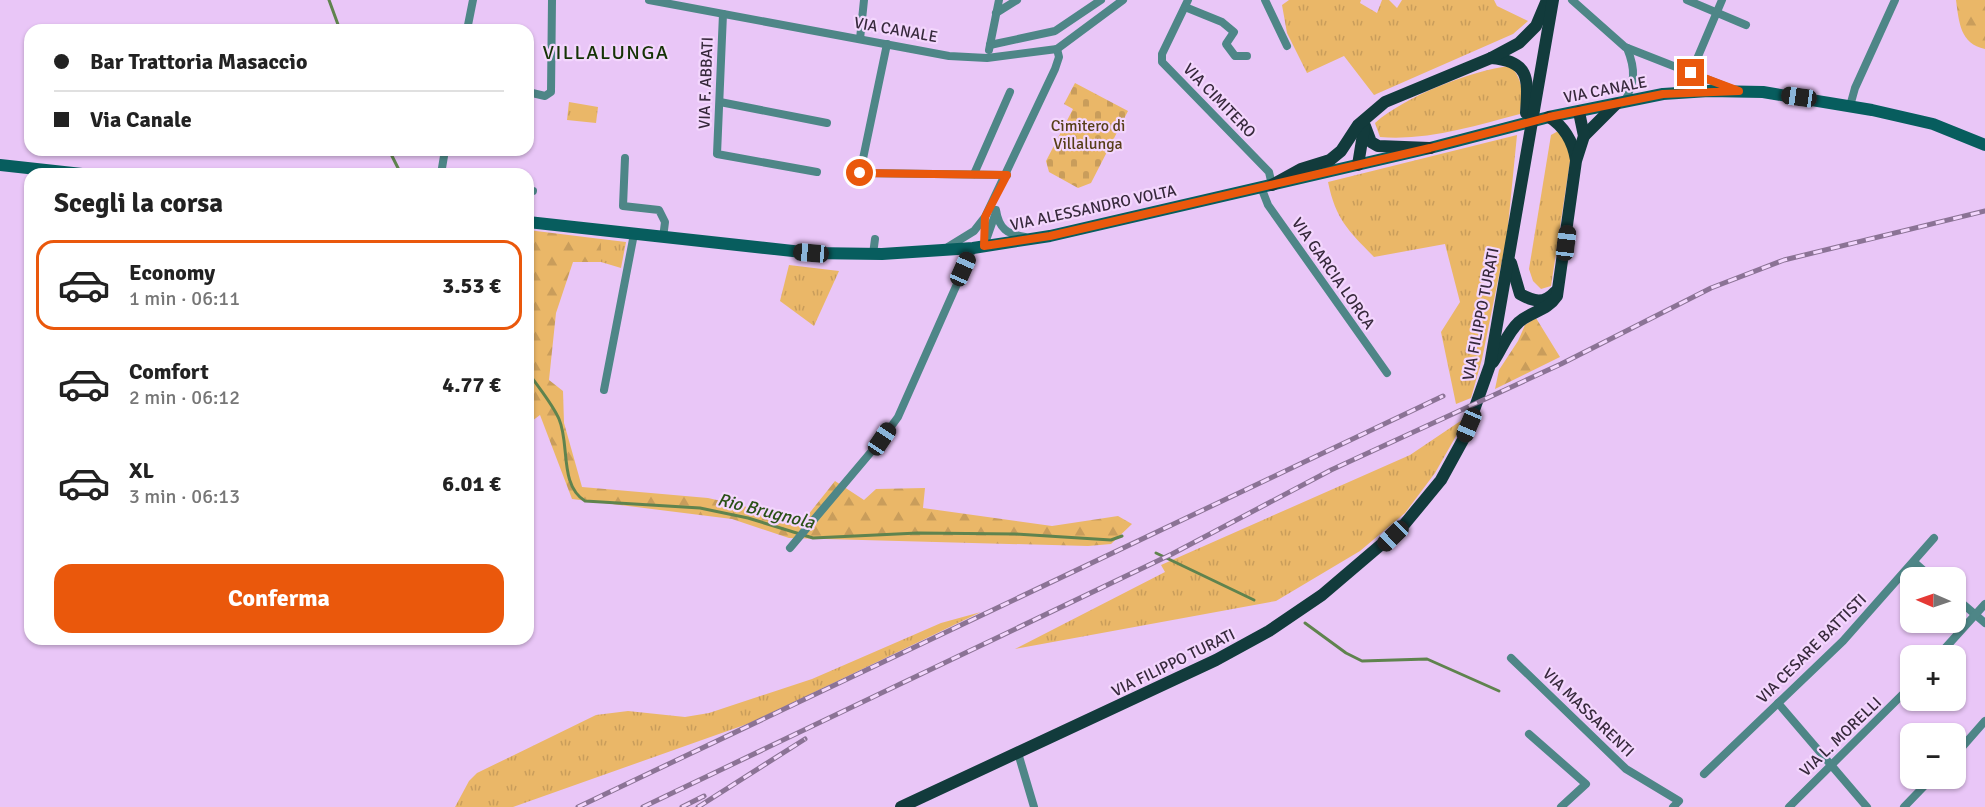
<!DOCTYPE html>
<html lang="it">
<meta charset="utf-8">
<style>
:root{--surface:#fff;--page:#f2f2f2;--text:#222;--muted:#767676;--line:#e0e0e0;--accent:#ea580c}
body{margin:0;font-family:Signika,sans-serif;background:var(--page);color:var(--text);height:100vh;display:flex;flex-direction:column;font-size:22px;white-space:nowrap}
*{box-sizing:border-box;margin:0}
p{font-size:20px;color:var(--muted)}
.icon{flex:none;width:33px;height:33px;fill:none;stroke:currentColor;stroke-width:2;stroke-linecap:round;stroke-linejoin:round}
.map{position:relative;flex:1;overflow:hidden}
.details{position:absolute;left:24px;top:168px;width:510px;height:477px;display:flex;flex-direction:column;background:var(--surface);border-radius:18px;box-shadow:0 2px 4px #0004}
.details>*{flex:none}
.guide{position:absolute;left:24px;top:24px;width:510px;height:132px;border-radius:18px;box-shadow:0 2px 4px #0004;display:grid;align-content:center;height:132px;padding:0 30px;background:var(--surface)}
.needle{width:39px;rotate:272deg}
.tools{position:absolute;left:1900px;top:567px;display:grid;gap:12px}
.tools a{display:grid;place-items:center;width:66px;height:66px;border-radius:12px;background:var(--surface);box-shadow:0 2px 4px #0004;font-size:30px}
.end{position:absolute;width:27px;height:27px;margin:-14px;border:8px solid #ea580c;background:#fff;box-shadow:0 0 0 3px #fff}
.from{border-radius:50%}
.car{position:absolute;width:18px;height:36px;margin:-18px -9px;border-radius:8px;box-shadow:0 0 4px 2px #0007;background:linear-gradient(#222 24%,#8ab4d8 0 40%,#222 0 76%,#8ab4d8 0 86%,#222 0)}
.guide b{display:flex;align-items:center;gap:21px;height:57px;font-size:22px}
.guide b+b{border-top:2px solid var(--line)}
.guide i{width:15px;height:15px;background:var(--text)}
ul{padding:0;list-style:none}
li{display:flex;align-items:center;gap:18px;height:90px;margin:0 12px 9px;padding:0 18px;border:3px solid transparent;border-radius:18px}
li div{flex:1}
li b{display:block;font-size:22px}
li em{font-style:normal;font-weight:800}
li.selected{border-color:var(--accent)}
li>.icon{width:54px;height:54px;stroke-width:1.5}
h2{padding:0 30px;font-size:27px;line-height:72px}
.button{display:flex;gap:12px;margin-top:auto;padding:12px 30px}
.button a{flex:1;height:69px;border-radius:18px;background:var(--accent);color:#fff;font-size:24px;font-weight:800;line-height:69px;text-align:center}
.map>svg:first-child{display:block}
.grass{fill:url(#grass-tufts)}
.forest{fill:url(#forest-firs)}
.cemetery{fill:url(#cemetery-stones)}
.lines{fill:none;stroke-linecap:round;stroke-linejoin:round}
.stream{stroke:#5f834e;stroke-width:3}
.minor{stroke:#4e8687;stroke-width:8}
.secondary{stroke:#075d5e;stroke-width:12}
.primary{stroke:#123b3c;stroke-width:12}
.rail-casing{stroke:#8b7395;stroke-width:5}
.rail{stroke:#f3d6fd;stroke-width:3;stroke-dasharray:9;stroke-linecap:butt}
.route{stroke:#ea580c;stroke-width:8}
.labels{text-anchor:middle;stroke-width:4.5;stroke-linejoin:round;paint-order:stroke}
.street-label{font-size:16px;fill:#37293c;stroke:#f3d6fd}
.park-label{font-size:16px;fill:#573e17;stroke:#f3d6fd}
.water-label{font-size:18px;font-style:italic;fill:#295016;stroke:#f3d6fd}
.quarter-label{font-size:20px;letter-spacing:1.5px;fill:#153305;stroke:#f3d6fd}
</style>
<div class="map">
<svg width="1985" height="807" viewBox="0 0 1985 807">
<defs>
<pattern id="grass-tufts" width="24" height="20" patternUnits="userSpaceOnUse" patternTransform="scale(1.5)"><rect width="24" height="20" fill="#eab768"/><path d="M3 7l-1-3M5 7V3M7 7l1-3M15 17l-1-3M17 17v-4M19 17l1-3" fill="none" stroke="#c99d5b"/></pattern>
<pattern id="forest-firs" width="22" height="20" patternUnits="userSpaceOnUse" patternTransform="scale(1.5)"><rect width="22" height="20" fill="#eab768"/><path d="M5 1l3.5 6h-7zM16 11l3.5 6h-7z" fill="#c99d5b"/></pattern>
<pattern id="cemetery-stones" width="16" height="16" patternUnits="userSpaceOnUse" patternTransform="scale(1.5)"><rect width="16" height="16" fill="#eab768"/><path d="M2 7V4a2 2 0 0 1 4 0v3zM10 15v-3a2 2 0 0 1 4 0v3z" fill="#c99d5b"/></pattern>
</defs>
<rect width="100%" height="100%" fill="#e9c6f7"/>
<!-- grass -->
<g class="grass">
<path d="M1289 0H1361L1360 3 1377 13 1382 0H1389L1397 8 1402 0H1494L1497 6 1528 21 1513 34 1374 95 1344 56 1307 73 1287 33 1282 5Z"/>
<path d="M1510 66C1525 81 1522 95 1520 114 1474 126 1427 141 1380 137L1375 123C1404 97 1472 70 1510 66Z"/>
<path d="M569 102 598 107 596 123 567 120Z"/>
<path d="M1560 130 1571 155 1551 286 1541 289 1533 281 1529 269 1551 135Z"/>
<path d="M1517 135 1507 236 1482 359 1471 398 1456 404 1441 332 1460 302 1445 244 1374 257C1348 230 1336 220 1328 182Z"/>
<path d="M601 239 626 242 621 268 601 262Z"/>
<path d="M789 265 839 271 814 326 780 301Z"/>
<path d="M1462 420 1460 429 1435 473 1405 513 1360 551 1276 601 1015 649 1165 572 1161 565 1410 455Z"/>
<path d="M981 612 750 723 513 807H455L469 781 477 773 596 715 628 711 685 717 709 713 812 679 941 623Z"/>
</g>
<!-- forest -->
<g class="forest">
<path d="M1956 0H1985V49C1960 44 1959 22 1956 0Z"/>
<path d="M528 230 601 239V262H573L556 313 549 380 563 391 564 423 582 487 708 498 804 520 835 481 864 500 876 489 925 488 923 508 1052 526 1118 516 1132 524 1111 544 1088 546 789 538 732 519 572 499 540 415 528 424Z"/>
<path d="M1536 318 1560 357 1495 389 1499 370 1518 341 1525 325Z"/>
</g>
<!-- cemetery -->
<path class="cemetery" d="M1075 83 1128 111 1091 183 1078 188 1049 172 1046 161 1073 109 1064 104Z"/>
<g class="lines">
<!-- stream -->
<g class="stream">
<path d="M329 0 340 30"/>
<path d="M389 150 401 174"/>
<path d="M528 372C538 387 552 403 559 419 570 444 559 485 585 501L700 508 748 518 813 538 918 533 1015 534 1111 540 1122 536"/>
<path d="M1156 553 1254 600"/>
<path d="M1305 623 1346 653 1362 661 1427 659 1499 691"/>
</g>
<!-- minor -->
<g class="minor">
<path d="M649 0 949 56 987 58 1057 49 1123 0"/>
<path d="M1188 0 1162 54V62L1269 172 1272 185"/>
<path d="M1265 0 1287 46"/>
<path d="M1572 0 1625 47 1732 89"/>
<path d="M1687 0 1746 25"/>
<path d="M1185 7 1222 22 1234 32 1226 44 1235 56H1247"/>
<path d="M996 13 1017 0"/>
<path d="M723 14 717 154 817 172"/>
<path d="M467 30 473 0"/>
<path d="M860 39 864 0"/>
<path d="M887 44 860 173 1007 175"/>
<path d="M990 45 1055 31 1101 0"/>
<path d="M989 50 999 0"/>
<path d="M1691 73 1722 0"/>
<path d="M528 92 545 96 551 92 552 0"/>
<path d="M720 102 827 123"/>
<path d="M1624 103C1635 82 1636 70 1627 48"/>
<path d="M1850 106 1855 88 1895 0"/>
<path d="M625 158 623 206 659 210 665 222 663 238"/>
<path d="M441 174 445 150"/>
<path d="M974 174 1010 92"/>
<path d="M1261 187 1268 205 1387 373"/>
<path d="M528 190 533 191"/>
<path d="M996 210C999 229 1007 234 1025 237"/>
<path d="M984 246 996 212"/>
<path d="M948 247 974 231 985 217 1055 69 1059 57 1057 49"/>
<path d="M873 254 875 239"/>
<path d="M604 390 634 234"/>
<path d="M790 548 882 439 898 417 973 248"/>
<path d="M1914 562 1932 578"/>
<path d="M1956 598 1985 623"/>
<path d="M1938 656 1985 604"/>
<path d="M1511 658 1626 769 1679 801 1673 807"/>
<path d="M1778 703 1867 807"/>
<path d="M1529 734 1586 784 1561 807"/>
<path d="M1018 753 1034 807"/>
<path d="M1956 754 1985 721"/>
<path d="M1704 774 1843 641 1934 538"/>
<path d="M1789 807 1911 686"/>
<path d="M1904 807 1932 778"/>
</g>
<!-- secondary -->
<g class="secondary">
<path d="M0 165 82 174"/>
<path d="M528 222 811 253 882 254 973 248 1050 236 1430 148 1549 117 1663 94 1709 91 1763 92 1872 110 1933 124 1985 145"/>
</g>
<!-- primary -->
<g class="primary">
<path d="M1491 58C1531 61 1528 80 1526 113"/>
<path d="M1549 117C1565 127 1573 142 1576 160"/>
<path d="M1365 126 1371 142 1378 146 1430 148"/>
<path d="M1584 136 1616 104"/>
<path d="M1358 165 1364 128"/>
<path d="M1272 185 1301 169 1330 160 1341 151 1358 125 1385 102 1491 58 1519 43 1536 26 1547 0"/>
<path d="M1511 263 1520 294C1534 302 1544 304 1555 292"/>
<path d="M1493 362C1502 349 1507 333 1519 322 1532 311 1547 311 1557 296L1576 161 1584 136 1579 112"/>
<path d="M901 807 1216 660 1269 631 1322 595 1403 526 1441 480 1464 438 1490 365 1553 0"/>
</g>
<defs>
<g id="rail">
<path d="M578 807 1443 396"/>
<path d="M643 807 1172 554 1331 470 1561 364 1711 288 1784 260 1985 211"/>
<path d="M682 807 704 796"/>
<path d="M698 807 805 739"/>
</g>
</defs>
<!-- rail casing -->
<use href="#rail" class="rail-casing"/>
<!-- rail -->
<use href="#rail" class="rail"/>
</g>
<g class="lines">
<!-- route -->
<path class="route" d="M860 173 1007 175 985 217 984 246 1050 236 1430 148 1549 117 1663 94 1739 91 1691 73"/>
</g>
<g class="labels">
<!-- street labels -->
<g class="street-label">
<text transform="translate(896 29) rotate(10)" y="6">VIA CANALE</text>
<text transform="translate(705 83) rotate(-88)" y="6">VIA F. ABBATI</text>
<text transform="translate(1605 89) rotate(-11)" y="6">VIA CANALE</text>
<text transform="translate(1220 100) rotate(46)" y="6">VIA CIMITERO</text>
<text transform="translate(1093 207) rotate(-12)" y="6">VIA ALESSANDRO VOLTA</text>
<text transform="translate(1334 273) rotate(55)" y="6">VIA GARCIA LORCA</text>
<text transform="translate(1480 314) rotate(-79)" y="6">VIA FILIPPO TURATI</text>
<text transform="translate(1811 648) rotate(-45)" y="6">VIA CESARE BATTISTI</text>
<text transform="translate(1173 662) rotate(-26)" y="6">VIA FILIPPO TURATI</text>
<text transform="translate(1589 712) rotate(44)" y="6">VIA MASSARENTI</text>
<text transform="translate(1840 736) rotate(-44)" y="6">VIA L. MORELLI</text>
</g>
<!-- park labels -->
<g class="park-label">
<text x="1088" y="131">Cimitero di<tspan x="1088" dy="18">Villalunga</tspan></text>
</g>
<!-- water labels -->
<g class="water-label">
<text transform="translate(766 511) rotate(14)" y="6">Rio Brugnola</text>
</g>
<!-- quarter labels -->
<g class="quarter-label">
<text x="606" y="59">VILLALUNGA</text>
</g>
</g>
</svg>
<div class="tools">
<a><svg class="needle" viewBox="-14 -14 28 28"><path d="M0-13l5 13h-10z" fill="#e53935"/><path d="M0 13l5-13h-10z" fill="#767676"/></svg></a>
<a>+</a>
<a>−</a>
</div>
<i class="end from" style="left:860px;top:173px"></i>
<i class="end" style="left:1691px;top:73px"></i>
<i class="car" style="left:1799px;top:97px;rotate:278deg"></i>
<i class="car" style="left:1566px;top:243px;rotate:7deg"></i>
<i class="car" style="left:811px;top:253px;rotate:275deg"></i>
<i class="car" style="left:963px;top:269px;rotate:24deg"></i>
<i class="car" style="left:1469px;top:425px;rotate:203deg"></i>
<i class="car" style="left:882px;top:439px;rotate:34deg"></i>
<i class="car" style="left:1393px;top:536px;rotate:226deg"></i>
<div class="guide">
<b><i class="from"></i>Bar Trattoria Masaccio</b>
<b><i></i>Via Canale</b>
</div>
<section class="details">
<h2>Scegli la corsa</h2>
<ul>
<li class="selected"><svg class="icon" aria-label="car" viewBox="0 0 24 24"><path d="M5 17H2v-5l4-1 3-4h7l3 4 3 1v5h-3M9 17h6M6 11h13"/><circle cx="7" cy="17" r="2"/><circle cx="17" cy="17" r="2"/></svg><div><b>Economy</b><p>1 min · 06:11</p></div><em>3.53 €</em></li>
<li><svg class="icon" aria-label="car" viewBox="0 0 24 24"><path d="M5 17H2v-5l4-1 3-4h7l3 4 3 1v5h-3M9 17h6M6 11h13"/><circle cx="7" cy="17" r="2"/><circle cx="17" cy="17" r="2"/></svg><div><b>Comfort</b><p>2 min · 06:12</p></div><em>4.77 €</em></li>
<li><svg class="icon" aria-label="car" viewBox="0 0 24 24"><path d="M5 17H2v-5l4-1 3-4h7l3 4 3 1v5h-3M9 17h6M6 11h13"/><circle cx="7" cy="17" r="2"/><circle cx="17" cy="17" r="2"/></svg><div><b>XL</b><p>3 min · 06:13</p></div><em>6.01 €</em></li>
</ul>
<div class="button"><a>Conferma</a></div>
</section>
</div>
